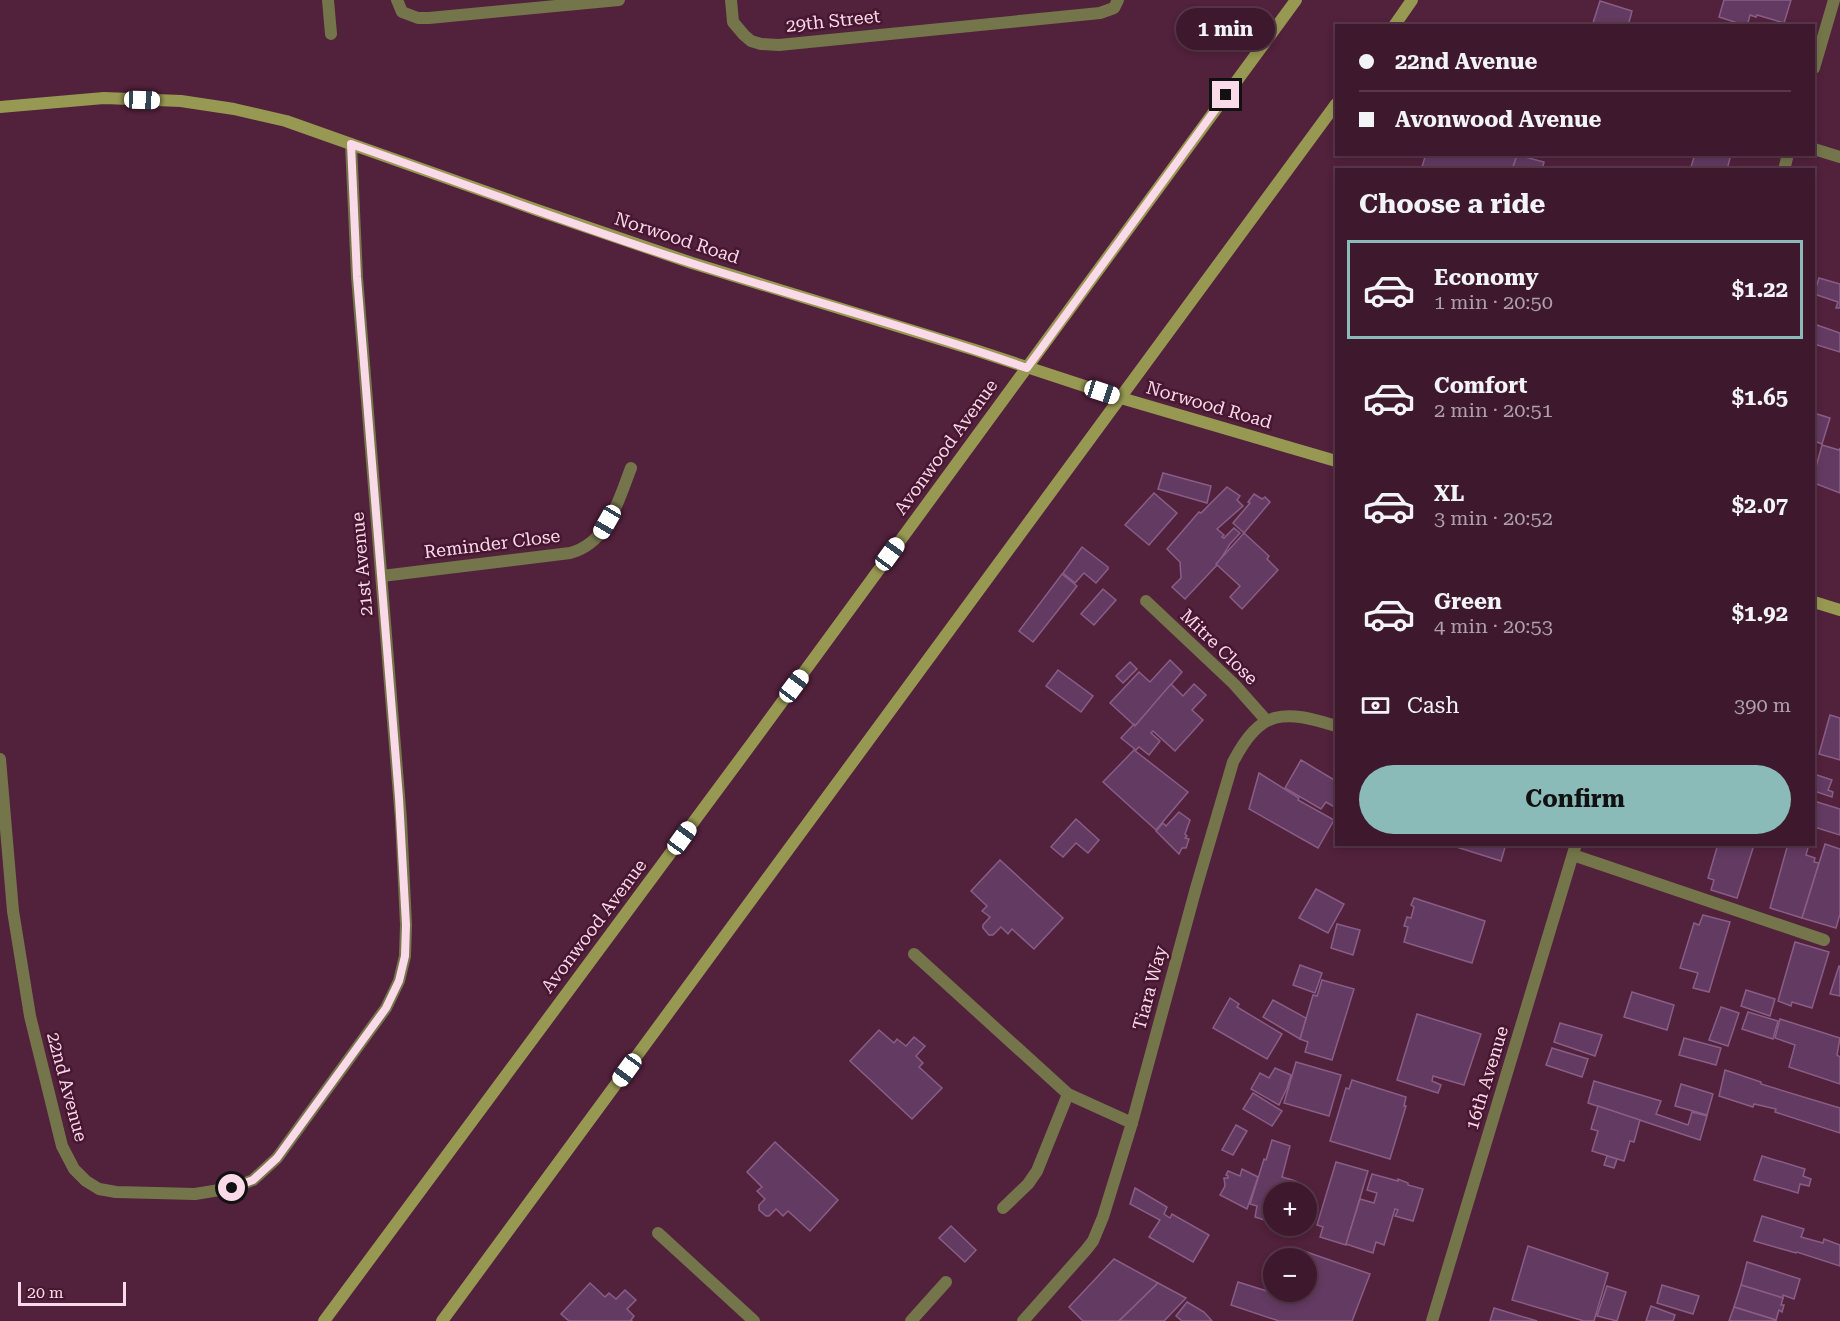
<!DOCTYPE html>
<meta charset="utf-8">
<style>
:root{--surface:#3e192d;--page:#492639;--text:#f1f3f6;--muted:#ada0aa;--line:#573849;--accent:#8bbbb9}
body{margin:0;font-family:"Roboto Serif",serif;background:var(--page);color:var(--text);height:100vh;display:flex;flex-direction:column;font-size:22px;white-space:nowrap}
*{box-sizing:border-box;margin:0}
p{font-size:20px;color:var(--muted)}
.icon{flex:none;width:33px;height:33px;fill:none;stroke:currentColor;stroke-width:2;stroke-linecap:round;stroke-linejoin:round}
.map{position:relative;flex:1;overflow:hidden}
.drawer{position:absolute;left:1335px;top:168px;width:480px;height:678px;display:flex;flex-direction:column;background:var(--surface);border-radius:0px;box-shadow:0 3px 9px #0003,0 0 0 2px var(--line)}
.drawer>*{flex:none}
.hud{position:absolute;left:1335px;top:24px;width:480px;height:132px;border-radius:0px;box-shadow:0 3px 9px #0003,0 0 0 2px var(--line);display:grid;align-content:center;height:132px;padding:0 24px;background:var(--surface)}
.controls{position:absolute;left:1263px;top:1182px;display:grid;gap:12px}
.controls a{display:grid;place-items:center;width:54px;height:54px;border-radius:50%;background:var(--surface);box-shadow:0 3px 9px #0003,0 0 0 2px var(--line);font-size:30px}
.scale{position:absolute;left:18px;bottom:15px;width:108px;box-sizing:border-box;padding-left:6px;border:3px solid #fad9e8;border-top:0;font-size:16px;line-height:21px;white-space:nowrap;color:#fad9e8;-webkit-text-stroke:4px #471631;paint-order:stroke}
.end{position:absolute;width:27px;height:27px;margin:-14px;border:8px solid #fad9e8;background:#111;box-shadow:0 0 0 3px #111}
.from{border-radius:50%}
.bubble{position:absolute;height:42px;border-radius:21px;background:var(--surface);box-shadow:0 3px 9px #0003,0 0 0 2px var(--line);font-size:20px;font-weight:700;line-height:42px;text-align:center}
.car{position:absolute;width:18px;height:36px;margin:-18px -9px;border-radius:8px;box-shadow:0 0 4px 2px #0007;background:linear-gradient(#fff 24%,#345 0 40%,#fff 0 76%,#345 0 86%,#fff 0)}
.hud b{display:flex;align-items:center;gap:21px;height:57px;font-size:22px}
.hud b+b{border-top:2px solid var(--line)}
.hud i{width:15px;height:15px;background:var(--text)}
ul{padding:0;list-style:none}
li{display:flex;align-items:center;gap:18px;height:99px;margin:0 12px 9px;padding:0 12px;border:3px solid transparent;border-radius:0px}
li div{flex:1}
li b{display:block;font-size:22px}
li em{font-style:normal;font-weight:700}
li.selected{border-color:var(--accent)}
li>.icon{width:54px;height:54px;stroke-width:1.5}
h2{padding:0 24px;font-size:27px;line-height:72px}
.pay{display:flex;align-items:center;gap:15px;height:66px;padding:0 24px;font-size:22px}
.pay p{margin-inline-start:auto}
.primary-button{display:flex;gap:12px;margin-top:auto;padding:12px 24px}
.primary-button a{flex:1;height:69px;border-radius:36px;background:var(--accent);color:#111;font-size:24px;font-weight:700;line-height:69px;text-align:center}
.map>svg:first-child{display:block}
.building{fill:#633a61;stroke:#895e86;stroke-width:1.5}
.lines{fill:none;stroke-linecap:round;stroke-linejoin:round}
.lane{stroke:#74754a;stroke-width:12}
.street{stroke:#74754a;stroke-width:12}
.secondary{stroke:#979852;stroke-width:12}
.route{stroke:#fad9e8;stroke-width:8}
.labels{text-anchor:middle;stroke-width:5;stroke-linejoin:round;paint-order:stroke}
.street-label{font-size:18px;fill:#fad9e8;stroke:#471631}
</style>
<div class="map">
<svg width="1840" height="1321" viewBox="0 0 1840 1321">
<rect width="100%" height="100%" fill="#52213c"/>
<!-- building -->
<g class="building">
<path d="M1724 0H1791L1784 23 1757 15 1756 17 1750 15 1747 26 1719 17Z"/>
<path d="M1600 1 1632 11 1628 26H1592Z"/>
<path d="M1426 154H1516L1517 155 1512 170H1421Z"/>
<path d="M1695 154H1731L1727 170H1690Z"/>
<path d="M1517 155 1544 162 1542 170H1512Z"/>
<path d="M1819 278 1840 284V308H1836L1838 302 1814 294Z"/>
<path d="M1814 324 1840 333V352L1814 344Z"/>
<path d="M1814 413 1830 418 1822 444 1814 441Z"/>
<path d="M1822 445 1839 450 1840 448V493L1814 483V474Z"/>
<path d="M1163 473 1211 486 1207 503 1158 489Z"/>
<path d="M1227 487 1240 496 1237 500 1243 506 1217 529 1224 535 1222 537 1224 538 1234 528 1240 533 1230 544 1217 565 1185 599 1172 587 1181 578 1180 562 1167 549 1199 512 1201 513Z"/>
<path d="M1154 493 1177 513 1149 545 1125 525Z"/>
<path d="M1254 494 1262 499 1265 497 1270 502 1244 533 1233 523 1250 503 1248 502Z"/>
<path d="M1244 533 1269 556 1267 559 1278 570 1242 609 1230 597 1240 586 1216 564Z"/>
<path d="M1082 547 1108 567V569L1096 583 1084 573 1075 583 1063 573Z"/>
<path d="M1062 574 1077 586 1033 642 1019 631Z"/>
<path d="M1103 589 1116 600 1094 625 1081 614Z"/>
<path d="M1170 660 1182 672 1135 726 1110 703 1139 672 1150 682Z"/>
<path d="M1130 662 1137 669 1123 683 1116 676Z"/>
<path d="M1058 670 1093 696 1081 712 1046 686Z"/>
<path d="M1171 684 1183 696 1194 684 1206 695 1192 710 1203 720 1175 751 1153 731 1151 733 1160 741 1149 755 1139 747 1136 750 1121 738 1134 724 1135 726Z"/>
<path d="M1830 715 1840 718V760L1819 754Z"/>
<path d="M1134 750 1188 792 1156 830 1103 782Z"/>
<path d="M1301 760 1336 781V808L1326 802 1321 809 1285 788Z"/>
<path d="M1259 773 1299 798 1298 800 1334 820 1318 848 1249 809Z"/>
<path d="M1814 774 1832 780 1828 790 1833 792 1832 797 1814 791Z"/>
<path d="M1814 801 1840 809V835L1814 827Z"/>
<path d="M1179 812 1190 820 1185 834 1187 836 1185 838 1189 839 1186 848H1182L1179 854 1156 831 1163 823 1166 826Z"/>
<path d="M1076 819 1099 840 1088 853 1076 843 1063 857 1051 847Z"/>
<path d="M1447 844H1506L1501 861Z"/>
<path d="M1718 844 1754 845 1737 898 1711 890 1714 880 1708 878Z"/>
<path d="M1788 844H1809L1806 855 1815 858 1814 862 1819 863 1802 918 1770 908Z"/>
<path d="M1825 844 1840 849V914L1836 928 1802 918Z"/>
<path d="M1000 860 1063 918 1034 949 1012 929 1008 934 1001 927 993 935H989L983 928V925L990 917 982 911 987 906 971 891Z"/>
<path d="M1316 889 1344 904 1328 933 1299 918Z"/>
<path d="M1414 898 1485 921 1472 963 1404 942 1408 927 1404 926 1407 917 1411 918 1414 907 1411 905Z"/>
<path d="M1703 915 1730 922 1709 992 1693 988 1698 973 1680 968 1694 923 1699 925Z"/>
<path d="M1337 924 1360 930 1353 955 1331 948Z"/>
<path d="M1795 942 1829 952 1812 1008 1792 1002 1791 1006 1778 1001Z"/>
<path d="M1300 965 1322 973 1315 993 1293 985Z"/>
<path d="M1839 966H1840V996L1830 994Z"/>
<path d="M1322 980 1354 989 1332 1060 1305 1052 1308 1042 1300 1039 1313 995 1317 996Z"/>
<path d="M1746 990 1775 999 1770 1016 1741 1006Z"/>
<path d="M1632 992 1674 1005 1667 1030 1624 1017Z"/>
<path d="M1230 998 1239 1004 1237 1007 1282 1034 1267 1059 1213 1028Z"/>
<path d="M1273 1000 1306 1018 1300 1039 1263 1017Z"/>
<path d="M1721 1007 1739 1013 1728 1046 1709 1040Z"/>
<path d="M1748 1012 1778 1021 1773 1039 1742 1029Z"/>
<path d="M1417 1014 1481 1034 1464 1085 1433 1076 1432 1081 1441 1085 1438 1093 1397 1080Z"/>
<path d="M1780 1019 1840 1038 1837 1055 1840 1057V1084L1789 1067 1795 1045 1775 1038Z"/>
<path d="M1560 1023 1602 1035 1595 1056 1554 1042Z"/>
<path d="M879 1030 894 1043 897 1039 906 1046 914 1037 925 1046 916 1056 923 1063 919 1067 942 1088 912 1119 850 1061Z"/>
<path d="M1684 1038 1721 1048 1716 1065 1679 1055Z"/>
<path d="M1552 1048 1588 1059 1582 1077 1546 1065Z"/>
<path d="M1296 1062 1341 1075 1329 1116 1284 1103Z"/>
<path d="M1275 1068 1291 1075 1287 1088 1279 1105 1251 1089 1260 1073 1269 1078Z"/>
<path d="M1725 1070 1761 1082V1084L1840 1108V1133L1775 1112 1776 1109 1754 1104 1753 1107 1719 1096Z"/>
<path d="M1352 1080 1406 1097 1404 1106H1406L1390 1159 1330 1141 1346 1088 1349 1089Z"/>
<path d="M1594 1081 1661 1101 1656 1114 1688 1125 1692 1112 1707 1116 1700 1140 1588 1103Z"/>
<path d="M1681 1084 1713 1094 1707 1115 1675 1106Z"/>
<path d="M1253 1093 1282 1111 1272 1126 1243 1109Z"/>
<path d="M1598 1106 1640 1120 1634 1142 1630 1141 1624 1161 1592 1151 1598 1131 1591 1129Z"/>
<path d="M1236 1125 1247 1131 1233 1155 1222 1150Z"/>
<path d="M1272 1140 1290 1146 1282 1177 1296 1181 1292 1192H1274V1223L1255 1217 1257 1206 1250 1204 1264 1159 1266 1160Z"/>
<path d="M775 1142 838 1200 810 1231 788 1211 783 1216 776 1209 769 1216H766L759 1210V1205L765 1199 757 1191 762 1187 747 1172Z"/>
<path d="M1607 1156 1617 1159 1614 1168 1604 1165Z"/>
<path d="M1762 1156 1805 1169 1803 1176 1811 1179 1809 1186 1800 1184 1798 1193 1754 1180Z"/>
<path d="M1336 1162 1368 1171 1346 1245 1320 1237 1323 1227 1317 1225Z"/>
<path d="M1242 1169 1258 1177 1247 1209 1220 1195 1225 1186 1224 1178H1228V1176L1226 1175 1228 1171 1240 1176Z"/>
<path d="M1372 1174 1398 1181V1179L1408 1183V1185L1423 1189 1413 1221 1395 1216 1398 1210 1395 1209 1384 1245 1376 1242 1373 1253 1346 1244 1360 1199 1374 1203 1377 1193 1367 1190Z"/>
<path d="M1135 1188 1167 1207 1164 1214 1170 1218 1172 1214 1209 1235 1193 1262 1149 1237 1160 1220 1130 1204Z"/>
<path d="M1762 1216 1804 1229 1801 1237 1823 1243 1824 1239 1840 1245V1266L1797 1252 1796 1253 1754 1241Z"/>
<path d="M951 1226 976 1250 965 1262 939 1238Z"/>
<path d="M1528 1246 1608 1273 1594 1321H1584L1512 1300Z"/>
<path d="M1301 1250 1370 1274 1352 1321H1279L1231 1305 1238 1282 1286 1297 1288 1292H1306V1258H1299Z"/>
<path d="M1114 1259 1158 1283 1119 1321H1083L1069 1307Z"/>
<path d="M1747 1262 1800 1279 1794 1299 1783 1295V1298L1741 1285Z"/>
<path d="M590 1283 605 1297 609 1293 616 1299 625 1290 636 1300 627 1309 634 1316 631 1320 632 1321H569L561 1314Z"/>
<path d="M1158 1283 1186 1298 1164 1321H1119Z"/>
<path d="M1662 1285 1699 1296 1693 1314 1657 1303Z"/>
<path d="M1741 1285 1783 1298 1781 1305H1784L1782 1312 1779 1310 1776 1320 1734 1307Z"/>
<path d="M1607 1286 1626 1292 1617 1321 1597 1316Z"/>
<path d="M1187 1302 1204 1312 1212 1321H1182L1176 1316Z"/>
<path d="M1651 1306 1675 1315 1673 1321H1646Z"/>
<path d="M1734 1307 1776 1320 1775 1321H1729Z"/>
<path d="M1494 1308 1537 1321H1490Z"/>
</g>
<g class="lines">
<!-- lane -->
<g class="lane">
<path d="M397 0 402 12 418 18H429L619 0"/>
<path d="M1573 855 1824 940"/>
<path d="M914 954 1068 1094 1132 1123"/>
<path d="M1003 1208 1028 1184 1037 1171 1068 1094"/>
<path d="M658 1233 754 1321"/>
<path d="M911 1321 946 1282"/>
</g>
<!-- street -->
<g class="street">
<path d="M328 0 331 34"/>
<path d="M731 0 733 22 744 35 751 41 761 44 779 45 1100 13 1114 8 1118 0"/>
<path d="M1814 68 1834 0"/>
<path d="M1814 149 1840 157"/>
<path d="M1784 170 1788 154"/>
<path d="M382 576 570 553C608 543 618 501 631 468"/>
<path d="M1146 601 1234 684 1266 720"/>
<path d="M0 759 13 911 30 1016 62 1146 74 1169 86 1181 99 1189 116 1192 195 1194 232 1188 253 1180 277 1158 386 1008 399 981 405 956 406 925 401 820 357 277 351 144"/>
<path d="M1023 1321 1086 1250 1093 1241 1103 1217 1132 1123 1196 888 1233 762C1261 708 1284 710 1336 726"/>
<path d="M1432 1321 1576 844"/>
</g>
<!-- secondary -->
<g class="secondary">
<path d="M1394 26 1412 0"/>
<path d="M0 107 104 98 181 101 234 109 286 121 537 210 692 263 975 350 1121 398 1336 461"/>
<path d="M1814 602 1840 610"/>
<path d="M324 1321 752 743 1296 0"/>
<path d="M442 1321 1336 104"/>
</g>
</g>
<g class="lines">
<!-- route -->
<path class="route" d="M232 1188 253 1180 277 1158 386 1008 399 981 405 956 406 925 399 798 357 277 351 144C465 184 578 227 694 264 804 299 917 329 1027 368L1226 95"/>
</g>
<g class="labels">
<!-- street labels -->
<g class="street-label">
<text transform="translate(833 21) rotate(-6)" y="6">29th Street</text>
<text transform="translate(677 238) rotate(18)" y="6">Norwood Road</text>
<text transform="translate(1209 405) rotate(16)" y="6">Norwood Road</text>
<text transform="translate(946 447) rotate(-54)" y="6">Avonwood Avenue</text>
<text transform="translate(492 544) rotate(-7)" y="6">Reminder Close</text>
<text transform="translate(362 564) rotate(-95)" y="6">21st Avenue</text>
<text transform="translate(1219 647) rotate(44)" y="6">Mitre Close</text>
<text transform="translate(594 926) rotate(-53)" y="6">Avonwood Avenue</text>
<text transform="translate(1150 988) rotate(-75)" y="6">Tiara Way</text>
<text transform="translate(1487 1078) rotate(-73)" y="6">16th Avenue</text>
<text transform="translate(67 1087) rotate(75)" y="6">22nd Avenue</text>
</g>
</g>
</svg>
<div class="controls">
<a>+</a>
<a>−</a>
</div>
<div class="scale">20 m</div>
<i class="end from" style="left:232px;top:1188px"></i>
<i class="end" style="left:1226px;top:95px"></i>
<div class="bubble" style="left:1176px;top:8px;width:99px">1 min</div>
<i class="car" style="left:142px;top:100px;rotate:92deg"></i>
<i class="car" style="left:1102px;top:392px;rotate:108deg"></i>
<i class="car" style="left:607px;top:522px;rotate:210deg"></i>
<i class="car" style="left:890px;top:554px;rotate:36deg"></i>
<i class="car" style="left:794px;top:686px;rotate:37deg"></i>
<i class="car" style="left:682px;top:838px;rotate:36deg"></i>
<i class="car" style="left:627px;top:1070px;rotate:216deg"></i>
<div class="hud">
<b><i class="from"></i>22nd Avenue</b>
<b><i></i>Avonwood Avenue</b>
</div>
<section class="drawer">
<h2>Choose a ride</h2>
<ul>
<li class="selected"><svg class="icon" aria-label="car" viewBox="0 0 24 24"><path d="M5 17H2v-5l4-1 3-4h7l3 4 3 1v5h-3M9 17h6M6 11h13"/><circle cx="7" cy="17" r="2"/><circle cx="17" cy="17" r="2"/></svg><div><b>Economy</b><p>1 min · 20:50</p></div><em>$1.22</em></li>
<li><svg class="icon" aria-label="car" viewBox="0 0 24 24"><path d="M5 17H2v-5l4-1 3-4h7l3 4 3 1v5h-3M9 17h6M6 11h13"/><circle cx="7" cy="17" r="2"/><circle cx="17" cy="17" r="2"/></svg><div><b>Comfort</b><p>2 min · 20:51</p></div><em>$1.65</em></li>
<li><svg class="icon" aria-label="car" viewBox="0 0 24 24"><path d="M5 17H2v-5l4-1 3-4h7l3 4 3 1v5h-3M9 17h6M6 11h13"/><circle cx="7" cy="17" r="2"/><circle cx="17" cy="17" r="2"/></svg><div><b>XL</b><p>3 min · 20:52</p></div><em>$2.07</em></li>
<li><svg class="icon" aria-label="car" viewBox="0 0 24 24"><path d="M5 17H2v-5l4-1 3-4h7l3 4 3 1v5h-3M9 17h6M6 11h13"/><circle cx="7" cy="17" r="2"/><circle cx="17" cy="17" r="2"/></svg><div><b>Green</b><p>4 min · 20:53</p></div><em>$1.92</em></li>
</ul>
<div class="pay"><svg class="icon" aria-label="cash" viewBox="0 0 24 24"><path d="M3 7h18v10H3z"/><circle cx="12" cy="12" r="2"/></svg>Cash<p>390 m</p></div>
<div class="primary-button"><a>Confirm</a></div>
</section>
</div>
